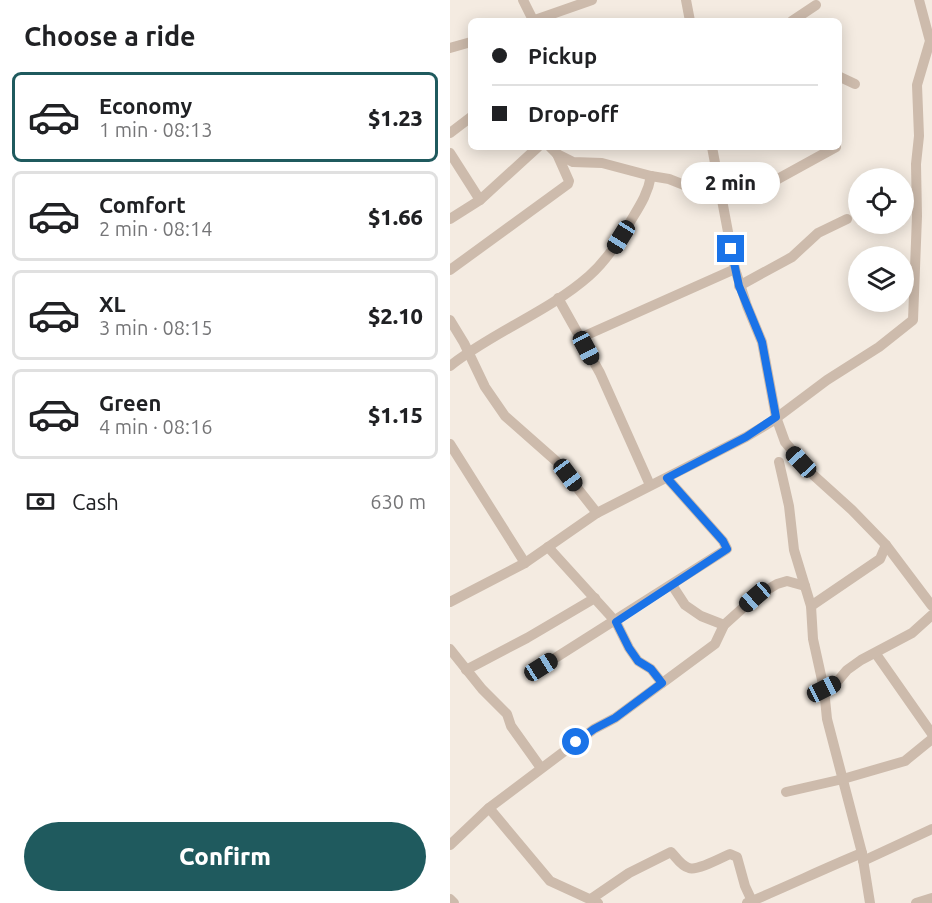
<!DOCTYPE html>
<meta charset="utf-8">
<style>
:root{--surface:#fff;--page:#f2f2f2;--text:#202124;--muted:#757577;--line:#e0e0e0;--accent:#1f5a5e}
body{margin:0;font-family:Ubuntu,sans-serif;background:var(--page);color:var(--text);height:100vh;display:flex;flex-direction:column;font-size:22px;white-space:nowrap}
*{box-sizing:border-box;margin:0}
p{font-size:20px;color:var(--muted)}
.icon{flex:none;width:33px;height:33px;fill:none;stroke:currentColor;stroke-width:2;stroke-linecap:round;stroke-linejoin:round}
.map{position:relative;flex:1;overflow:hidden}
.panel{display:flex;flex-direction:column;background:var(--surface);width:450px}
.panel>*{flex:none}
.hud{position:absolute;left:18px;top:18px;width:374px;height:132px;border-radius:9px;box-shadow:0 3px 15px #0003;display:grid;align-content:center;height:132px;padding:0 24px;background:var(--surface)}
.buttons{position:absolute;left:398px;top:168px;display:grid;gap:12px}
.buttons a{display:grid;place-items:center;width:66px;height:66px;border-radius:50%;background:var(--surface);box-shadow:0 3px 15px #0003;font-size:30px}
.end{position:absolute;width:27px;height:27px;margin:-14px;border:8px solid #1a73e8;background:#fff;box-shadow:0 0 0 3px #fff}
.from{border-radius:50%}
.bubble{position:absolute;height:42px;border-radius:21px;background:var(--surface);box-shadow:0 3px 15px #0003;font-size:20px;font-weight:800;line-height:42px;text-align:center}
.car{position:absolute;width:18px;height:36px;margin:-18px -9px;border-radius:8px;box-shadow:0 0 4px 2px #0007;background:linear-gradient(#222 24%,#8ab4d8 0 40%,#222 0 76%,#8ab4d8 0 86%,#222 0)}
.hud b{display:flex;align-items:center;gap:21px;height:57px;font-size:22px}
.hud b+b{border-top:2px solid var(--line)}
.hud i{width:15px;height:15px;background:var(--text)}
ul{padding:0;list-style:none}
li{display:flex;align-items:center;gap:18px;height:90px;margin:0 12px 9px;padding:0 12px;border:3px solid var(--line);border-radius:9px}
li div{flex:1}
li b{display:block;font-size:22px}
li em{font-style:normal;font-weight:800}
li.on{border-color:var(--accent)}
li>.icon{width:54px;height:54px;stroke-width:1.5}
h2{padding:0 24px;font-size:27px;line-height:72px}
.pay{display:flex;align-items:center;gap:15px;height:66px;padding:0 24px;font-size:22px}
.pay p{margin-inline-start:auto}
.cta{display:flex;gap:12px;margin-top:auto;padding:12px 24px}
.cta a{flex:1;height:69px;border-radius:36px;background:var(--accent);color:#fff;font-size:24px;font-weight:800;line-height:69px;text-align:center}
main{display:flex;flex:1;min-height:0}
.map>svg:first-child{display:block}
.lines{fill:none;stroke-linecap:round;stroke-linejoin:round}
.minor{stroke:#cdbbac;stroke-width:10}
.route{stroke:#1a73e8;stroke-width:8}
</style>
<main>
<section class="panel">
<h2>Choose a ride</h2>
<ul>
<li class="on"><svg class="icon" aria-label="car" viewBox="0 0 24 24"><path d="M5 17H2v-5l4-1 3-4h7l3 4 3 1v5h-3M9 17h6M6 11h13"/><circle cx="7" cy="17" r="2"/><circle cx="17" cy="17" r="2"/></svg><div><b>Economy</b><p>1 min · 08:13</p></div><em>$1.23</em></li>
<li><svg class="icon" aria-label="car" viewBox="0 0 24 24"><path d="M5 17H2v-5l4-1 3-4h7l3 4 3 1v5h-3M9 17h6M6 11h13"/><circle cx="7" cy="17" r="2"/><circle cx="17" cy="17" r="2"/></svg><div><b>Comfort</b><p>2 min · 08:14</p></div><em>$1.66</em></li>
<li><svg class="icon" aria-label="car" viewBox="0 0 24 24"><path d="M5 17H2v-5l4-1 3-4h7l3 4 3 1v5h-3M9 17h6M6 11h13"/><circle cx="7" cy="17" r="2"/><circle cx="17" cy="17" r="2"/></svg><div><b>XL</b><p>3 min · 08:15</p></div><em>$2.10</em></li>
<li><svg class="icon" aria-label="car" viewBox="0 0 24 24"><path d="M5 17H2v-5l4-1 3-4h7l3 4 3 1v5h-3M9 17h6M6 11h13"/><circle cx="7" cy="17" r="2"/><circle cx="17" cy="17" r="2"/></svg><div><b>Green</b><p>4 min · 08:16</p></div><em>$1.15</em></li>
</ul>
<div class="pay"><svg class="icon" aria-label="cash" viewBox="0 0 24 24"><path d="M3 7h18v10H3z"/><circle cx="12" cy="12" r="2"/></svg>Cash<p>630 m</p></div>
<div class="cta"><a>Confirm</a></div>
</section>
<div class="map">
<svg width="482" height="903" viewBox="0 0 482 903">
<rect width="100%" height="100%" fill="#f4ebe1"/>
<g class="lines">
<!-- minor -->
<g class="minor">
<path d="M73 0 83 20"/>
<path d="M236 0 240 21"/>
<path d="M82 21 142 0"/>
<path d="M342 21 366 5"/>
<path d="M0 48 21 42"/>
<path d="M388 76 405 84"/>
<path d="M0 133 21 117"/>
<path d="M100 147 107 154 123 162 152 163 201 176 219 179 272 200 291 195 326 180 386 147"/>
<path d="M262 147 285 269 297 306 312 342 326 417 335 442 361 473 402 510 436 545 482 606"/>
<path d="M0 153 30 200"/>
<path d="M0 219 30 200 88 147"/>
<path d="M0 270 118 184 119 181 107 154"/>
<path d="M289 286 342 257 368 233 397 219"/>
<path d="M108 298 150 373 200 485"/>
<path d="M0 320 14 343 35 387 55 416 106 461 147 513"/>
<path d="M130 338 285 269"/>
<path d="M0 366C43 332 98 312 139 276 156 261 168 242 180 222 189 207 198 194 201 176"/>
<path d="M0 444 75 563"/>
<path d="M329 462 339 506 344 550 361 606 363 639 374 689 377 719 412 853 420 903"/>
<path d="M98 547 166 622 179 648 188 661 201 669 212 683"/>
<path d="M222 585 235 605 251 616 274 625"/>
<path d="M0 602 75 563 147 513 296 437 321 422 377 380 429 347 463 320 467 216 466 164 469 136 467 85 480 41 469 0"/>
<path d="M361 606 430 559 436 545"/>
<path d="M0 649 32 689 57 714 61 726 91 768"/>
<path d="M426 654 482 734"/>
<path d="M91 667 277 549 273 541 217 478"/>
<path d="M16 670 77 638 145 598"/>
<path d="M374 689 386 683 397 670 411 660 462 633 482 615"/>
<path d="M336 792 393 779 455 761 482 739"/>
<path d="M39 808 100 881 148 903"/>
<path d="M0 845 39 808 144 729 165 718 265 644 274 625 305 597 327 584 337 581 355 586"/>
<path d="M413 861 482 829"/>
<path d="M0 899 4 903"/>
<path d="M141 899 179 873 221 852C226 857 231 866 239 868 247 871 271 858 280 854L287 857 295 886 302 901"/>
<path d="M297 903C336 887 373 869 412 853"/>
<path d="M466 903 482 898"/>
</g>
</g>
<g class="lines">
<!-- route -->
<path class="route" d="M126 742 144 729 165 718 212 683 201 669 188 661 179 648 166 622 277 549 273 541 217 478 296 437 326 417 312 342 289 286 281 249"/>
</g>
</svg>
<div class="buttons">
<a><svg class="icon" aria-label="locate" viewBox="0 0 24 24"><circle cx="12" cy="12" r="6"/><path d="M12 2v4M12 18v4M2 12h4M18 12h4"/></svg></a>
<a><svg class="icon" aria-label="layers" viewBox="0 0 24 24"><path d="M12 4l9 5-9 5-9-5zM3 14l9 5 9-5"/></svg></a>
</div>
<i class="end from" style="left:126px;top:742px"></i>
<i class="end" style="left:281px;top:249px"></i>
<div class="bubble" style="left:231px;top:162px;width:99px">2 min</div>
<i class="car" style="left:171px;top:237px;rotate:212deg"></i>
<i class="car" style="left:136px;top:348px;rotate:152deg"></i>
<i class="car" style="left:351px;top:462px;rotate:317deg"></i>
<i class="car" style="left:118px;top:475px;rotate:143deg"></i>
<i class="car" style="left:305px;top:597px;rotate:229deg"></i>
<i class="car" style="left:91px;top:667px;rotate:58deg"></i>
<i class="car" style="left:374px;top:689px;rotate:63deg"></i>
<div class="hud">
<b><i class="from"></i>Pickup</b>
<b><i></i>Drop-off</b>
</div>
</div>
</main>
